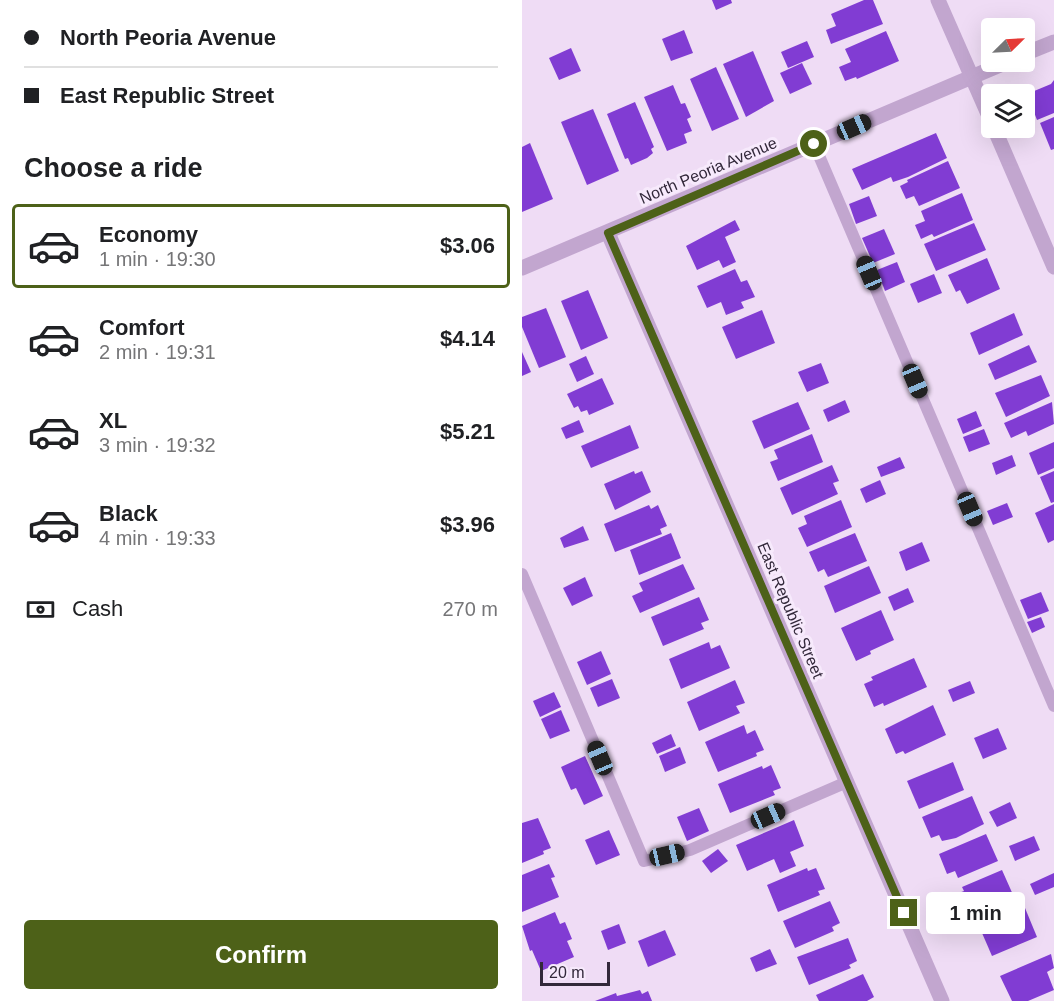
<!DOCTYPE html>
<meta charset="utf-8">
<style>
:root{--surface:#fff;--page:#f2f2f2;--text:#202124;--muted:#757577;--line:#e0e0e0;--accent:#4d6118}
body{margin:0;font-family:Arial,sans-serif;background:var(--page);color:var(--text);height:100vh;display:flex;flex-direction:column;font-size:22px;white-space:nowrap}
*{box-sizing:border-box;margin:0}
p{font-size:20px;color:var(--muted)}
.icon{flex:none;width:33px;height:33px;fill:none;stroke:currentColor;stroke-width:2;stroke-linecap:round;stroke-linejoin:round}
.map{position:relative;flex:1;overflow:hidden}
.drawer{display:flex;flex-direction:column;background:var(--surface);width:522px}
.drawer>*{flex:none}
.guide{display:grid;align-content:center;height:132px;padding:0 24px;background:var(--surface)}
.needle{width:39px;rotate:66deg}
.controls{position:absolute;left:459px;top:18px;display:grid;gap:12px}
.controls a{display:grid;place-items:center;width:54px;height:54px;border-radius:6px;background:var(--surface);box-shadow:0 6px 24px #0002;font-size:30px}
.scale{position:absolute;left:18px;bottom:15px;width:70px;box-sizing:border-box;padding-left:6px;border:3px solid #32283a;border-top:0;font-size:16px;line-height:21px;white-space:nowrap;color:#32283a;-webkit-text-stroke:4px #f7eafc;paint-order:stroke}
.end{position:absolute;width:27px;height:27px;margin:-14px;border:8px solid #4d6118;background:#fff;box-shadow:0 0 0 3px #fff}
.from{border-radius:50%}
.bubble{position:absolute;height:42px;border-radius:6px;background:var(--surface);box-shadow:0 6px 24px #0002;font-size:20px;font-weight:600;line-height:42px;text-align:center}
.car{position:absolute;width:18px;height:36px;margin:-18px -9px;border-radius:8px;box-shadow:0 0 4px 2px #0007;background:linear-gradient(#222 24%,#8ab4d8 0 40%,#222 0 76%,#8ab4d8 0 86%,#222 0)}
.guide b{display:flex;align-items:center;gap:21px;height:57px;font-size:22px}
.guide b+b{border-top:2px solid var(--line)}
.guide i{width:15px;height:15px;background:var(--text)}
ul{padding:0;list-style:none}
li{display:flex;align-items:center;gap:18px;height:84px;margin:0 12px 9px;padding:0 12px;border:3px solid transparent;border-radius:6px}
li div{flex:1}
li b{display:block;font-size:22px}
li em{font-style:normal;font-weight:600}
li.on{border-color:var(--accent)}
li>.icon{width:54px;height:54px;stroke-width:1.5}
h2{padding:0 24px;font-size:27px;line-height:72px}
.pay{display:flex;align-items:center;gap:15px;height:66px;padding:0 24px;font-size:22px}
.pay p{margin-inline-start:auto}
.action{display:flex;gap:12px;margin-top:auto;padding:12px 24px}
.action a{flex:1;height:69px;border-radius:6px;background:var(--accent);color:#fff;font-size:24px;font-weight:600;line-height:69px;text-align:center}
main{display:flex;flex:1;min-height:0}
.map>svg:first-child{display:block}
.building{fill:#813cd3}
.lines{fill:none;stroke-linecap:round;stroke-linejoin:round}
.service{stroke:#c2a6cf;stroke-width:12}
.minor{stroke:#c2a6cf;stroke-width:15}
.route{stroke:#4d6118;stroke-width:8}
.labels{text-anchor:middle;stroke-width:6;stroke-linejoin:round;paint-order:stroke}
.street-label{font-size:16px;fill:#32283a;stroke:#f7eafc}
</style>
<main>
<section class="drawer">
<div class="guide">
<b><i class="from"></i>North Peoria Avenue</b>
<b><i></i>East Republic Street</b>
</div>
<h2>Choose a ride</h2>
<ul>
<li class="on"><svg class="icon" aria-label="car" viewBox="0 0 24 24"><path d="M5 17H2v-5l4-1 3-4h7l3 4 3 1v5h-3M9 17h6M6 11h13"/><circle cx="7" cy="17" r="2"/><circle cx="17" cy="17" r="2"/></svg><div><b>Economy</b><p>1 min · 19:30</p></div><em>$3.06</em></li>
<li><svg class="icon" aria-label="car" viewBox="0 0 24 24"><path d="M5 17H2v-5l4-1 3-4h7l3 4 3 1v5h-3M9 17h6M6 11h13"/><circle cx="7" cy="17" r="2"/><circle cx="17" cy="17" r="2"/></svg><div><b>Comfort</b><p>2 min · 19:31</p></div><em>$4.14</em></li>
<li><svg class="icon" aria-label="car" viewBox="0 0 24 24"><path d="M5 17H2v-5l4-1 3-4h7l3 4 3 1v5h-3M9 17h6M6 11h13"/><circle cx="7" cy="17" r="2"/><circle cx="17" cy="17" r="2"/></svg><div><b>XL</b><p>3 min · 19:32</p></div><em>$5.21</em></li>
<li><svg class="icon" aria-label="car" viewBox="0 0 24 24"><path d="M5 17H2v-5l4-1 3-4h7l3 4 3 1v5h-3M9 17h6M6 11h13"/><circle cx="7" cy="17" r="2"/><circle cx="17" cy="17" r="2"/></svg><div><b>Black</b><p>4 min · 19:33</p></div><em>$3.96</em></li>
</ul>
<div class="pay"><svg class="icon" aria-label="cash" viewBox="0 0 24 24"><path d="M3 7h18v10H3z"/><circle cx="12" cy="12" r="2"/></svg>Cash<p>270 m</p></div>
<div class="action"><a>Confirm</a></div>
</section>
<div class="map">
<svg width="532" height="1001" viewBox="0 0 532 1001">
<rect width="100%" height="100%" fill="#efdcf5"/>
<!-- building -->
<g class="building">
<path d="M190 0H209L210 3 194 10Z"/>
<path d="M342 0H351L361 24 309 44 304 30 314 26 309 14Z"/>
<path d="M162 30 171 53 149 61 140 39Z"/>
<path d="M364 31 377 61 335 79 334 77 323 81 317 67 329 62 323 49Z"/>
<path d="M285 41 292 57 266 68 259 52Z"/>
<path d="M49 48 59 71 37 80 27 58Z"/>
<path d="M231 51 252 101 224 117 201 64Z"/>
<path d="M280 63 290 84 268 94 258 73Z"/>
<path d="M194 67 217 119 190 131 168 79Z"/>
<path d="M532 80V113L515 120 505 94 529 84Z"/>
<path d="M151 85 159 104 163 103 169 117 165 119 170 131 162 134 165 143 145 151 122 97Z"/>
<path d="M113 102 132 147 129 149 131 153 125 158 109 165 106 158 103 159 85 114Z"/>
<path d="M71 109 97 171 65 185 39 122Z"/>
<path d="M532 117V149L529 150 518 123Z"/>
<path d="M414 133 425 158 386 177 371 182 369 177 340 190 330 169Z"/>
<path d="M8 143 31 199 0 212V147Z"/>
<path d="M426 161 438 188 397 206 392 196 384 199 378 186 386 182 385 180Z"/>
<path d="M440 193 451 220 412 237 410 234 399 239 393 225 403 221 399 211Z"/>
<path d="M347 196 355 216 334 224 327 204Z"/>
<path d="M213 220 218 230 203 237 214 262 201 268 197 260 175 270 164 246Z"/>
<path d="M452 223 464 250 414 271 402 244Z"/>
<path d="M362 229 373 254 351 263 340 238Z"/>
<path d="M465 258 478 289 445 304 438 290 434 292 426 275Z"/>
<path d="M375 262 383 282 363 291 355 270Z"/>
<path d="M213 269 219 282 225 280 233 297 219 302 222 308 204 315 199 302 185 308 175 286Z"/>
<path d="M412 274 420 293 396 303 388 284Z"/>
<path d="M66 290 86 338 59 350 39 301Z"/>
<path d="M24 308 44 357 17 368 0 327V317Z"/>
<path d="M240 310 253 343 214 359 200 327Z"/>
<path d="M492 313 501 335 457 355 448 333Z"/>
<path d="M507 345 515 362 473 380 466 364Z"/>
<path d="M0 352 9 372 0 376Z"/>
<path d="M64 356 72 374 55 382 47 364Z"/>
<path d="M299 363 307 383 285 392 276 372Z"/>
<path d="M519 375 528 396 484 417 473 393Z"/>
<path d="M80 378 92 404 67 415 65 410 59 412 56 406 52 408 45 394Z"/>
<path d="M323 400 328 412 306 422 301 410Z"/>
<path d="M276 402 288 429 242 449 230 421Z"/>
<path d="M530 402 532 424 506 436 504 431 489 438 482 423Z"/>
<path d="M454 411 460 426 441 434 435 419Z"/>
<path d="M57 420 62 432 44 439 39 428Z"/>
<path d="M108 425 117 448 69 468 59 446Z"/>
<path d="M462 429 468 444 447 452 441 437Z"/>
<path d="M290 434 301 462 256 481 248 462 256 459 252 450Z"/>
<path d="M532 442V468L516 475 507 453Z"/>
<path d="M490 455 494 466 474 475 470 463Z"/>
<path d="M378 457 383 468 359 477 355 467Z"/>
<path d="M310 465 317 481 311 483 316 494 270 515 258 488Z"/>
<path d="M112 471 113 474 120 471 129 492 93 510 82 484Z"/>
<path d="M532 471V502L529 503 518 477Z"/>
<path d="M358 480 364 494 344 503 338 489Z"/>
<path d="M319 500 330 527 285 547 276 528 285 524 282 516Z"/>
<path d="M485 503 491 517 471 525 465 511Z"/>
<path d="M532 504V540L526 543 513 513Z"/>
<path d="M127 505 129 509 136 505 145 526 138 529 140 534 93 552 82 524Z"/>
<path d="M61 526 67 540 42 548 38 538Z"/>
<path d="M149 533 159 558 117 575 108 550Z"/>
<path d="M333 533 345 561 306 577 302 569 296 572 287 552Z"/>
<path d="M400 542 408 561 384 571 377 552Z"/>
<path d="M161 564 173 589 118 613 110 596 121 591 117 583Z"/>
<path d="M347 566 359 593 313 613 302 586Z"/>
<path d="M63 577 71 596 50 606 41 588Z"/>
<path d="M386 588 392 602 372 611 366 597Z"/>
<path d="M519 592 527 611 506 619 498 600Z"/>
<path d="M177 597 187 620 179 623 182 629 141 646 129 617Z"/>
<path d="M359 610 372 640 348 651 349 654 334 661 319 628Z"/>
<path d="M519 617 523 627 510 633 505 622Z"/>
<path d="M187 642 189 649 198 645 208 668 159 689 147 659Z"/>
<path d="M79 651 89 674 65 685 55 662Z"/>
<path d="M392 658 405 687 362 706 361 703 352 707 342 684 351 680 349 677Z"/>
<path d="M90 679 98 698 76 707 68 688Z"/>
<path d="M213 680 223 703 214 706 218 713 177 731 165 702Z"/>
<path d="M448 681 453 693 431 702 426 690Z"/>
<path d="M32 692 39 707 18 717 11 701Z"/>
<path d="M411 705 424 735 383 754 381 751 374 754 363 729Z"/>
<path d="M39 710 48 731 28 739 19 719Z"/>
<path d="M222 725 225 734 233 730 242 750 234 753 235 756 196 772 183 742Z"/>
<path d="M476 728 485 749 461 759 452 738Z"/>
<path d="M149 734 154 746 135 754 130 743Z"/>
<path d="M158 747 164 763 143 772 137 756Z"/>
<path d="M63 756 81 796 62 805 54 788 49 790 39 767Z"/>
<path d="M431 762 442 790 397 809 385 781Z"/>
<path d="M249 765 259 788 251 791 253 795 208 813 196 784 240 766 241 769Z"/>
<path d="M450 796 462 824 434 838 420 841 417 835 409 838 400 817Z"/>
<path d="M488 802 495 818 475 827 467 812Z"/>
<path d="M177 808 187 831 165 841 155 817Z"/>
<path d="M16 818 29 848 21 851 22 854 0 863V823Z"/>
<path d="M272 820 282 846 268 852 274 866 258 873 252 859 225 871 214 845Z"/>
<path d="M87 830 98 855 74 865 63 840Z"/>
<path d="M464 834 476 861 436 878 433 871 425 874 417 854Z"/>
<path d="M512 836 518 850 493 861 487 846Z"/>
<path d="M196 849 206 861 189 873 180 861Z"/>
<path d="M27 864 33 877 29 878 37 897 0 912V875Z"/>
<path d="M285 868 286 871 294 868 303 889 296 891 298 895 256 912 245 885Z"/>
<path d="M480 870 492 897 452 915 450 910 442 913 434 894 442 891 440 887Z"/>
<path d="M532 873V887L513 895 508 884Z"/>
<path d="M308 901 318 923 310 927 312 931 273 948 261 921Z"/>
<path d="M503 908 515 937 470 956 457 926Z"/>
<path d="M33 912 38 924 43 922 50 939 45 941 52 957 19 971 10 950 8 951 0 926Z"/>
<path d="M97 924 104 943 86 950 79 931Z"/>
<path d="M143 930 154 955 126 967 116 941Z"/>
<path d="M326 938 335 961 327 965 329 968 287 985 275 957Z"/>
<path d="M248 949 255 964 234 972 228 958Z"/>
<path d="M529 954 532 968 525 972 532 990 506 1001H490L478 976Z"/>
<path d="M341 974 352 997 345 1001H297L294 995Z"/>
<path d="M118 990 120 994 126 991 130 1001H73L94 993 95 996Z"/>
</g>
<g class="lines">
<!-- service -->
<g class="service">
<path d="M292 144 532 706"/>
<path d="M0 574 122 861 168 850 325 782"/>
</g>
<!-- minor -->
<g class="minor">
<path d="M416 0 470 123"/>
<path d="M502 54 532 42"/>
<path d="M472 128 532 267"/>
<path d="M86 233 420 1001"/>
<path d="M0 268 485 62"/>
</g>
</g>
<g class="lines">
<!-- route -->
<path class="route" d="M292 144 86 233 382 913"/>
</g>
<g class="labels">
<!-- street labels -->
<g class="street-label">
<text transform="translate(186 170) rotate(-23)" y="6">North Peoria Avenue</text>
<text transform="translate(269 610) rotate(67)" y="6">East Republic Street</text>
</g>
</g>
</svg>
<div class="controls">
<a><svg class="needle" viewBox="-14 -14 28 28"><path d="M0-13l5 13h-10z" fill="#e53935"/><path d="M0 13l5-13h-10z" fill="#757577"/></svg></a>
<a><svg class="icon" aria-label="layers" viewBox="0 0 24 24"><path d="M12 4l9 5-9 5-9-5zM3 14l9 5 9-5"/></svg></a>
</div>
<div class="scale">20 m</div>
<i class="end from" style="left:292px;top:144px"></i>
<i class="end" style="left:382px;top:913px"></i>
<div class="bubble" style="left:404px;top:892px;width:99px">1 min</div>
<i class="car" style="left:332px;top:127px;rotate:66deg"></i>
<i class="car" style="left:347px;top:273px;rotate:337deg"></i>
<i class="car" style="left:393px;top:381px;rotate:157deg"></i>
<i class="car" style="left:448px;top:509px;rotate:157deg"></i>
<i class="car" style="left:78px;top:758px;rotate:337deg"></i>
<i class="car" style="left:246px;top:816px;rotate:66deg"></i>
<i class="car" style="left:145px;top:855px;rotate:77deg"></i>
</div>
</main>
